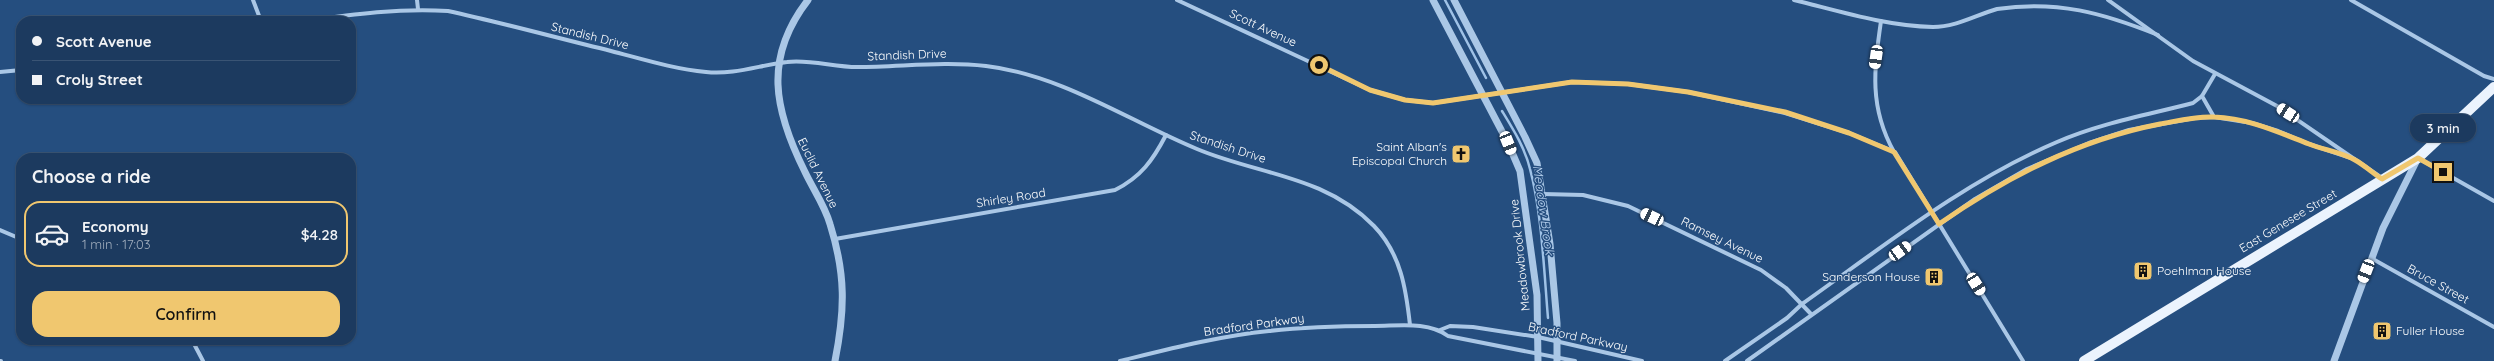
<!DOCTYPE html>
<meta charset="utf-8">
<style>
:root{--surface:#1c3a5f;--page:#254165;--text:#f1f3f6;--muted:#a0adbd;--line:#3a5474;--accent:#f0c76f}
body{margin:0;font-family:Quicksand,sans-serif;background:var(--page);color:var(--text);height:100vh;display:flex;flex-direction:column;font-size:15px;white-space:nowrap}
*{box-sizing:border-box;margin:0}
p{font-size:13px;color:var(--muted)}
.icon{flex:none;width:22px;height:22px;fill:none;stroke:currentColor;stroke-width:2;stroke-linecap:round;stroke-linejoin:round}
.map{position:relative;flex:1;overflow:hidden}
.panel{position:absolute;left:16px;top:153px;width:340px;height:192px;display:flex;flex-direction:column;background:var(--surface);border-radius:16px;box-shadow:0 1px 3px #0004,0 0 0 1px var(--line)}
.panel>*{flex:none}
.hud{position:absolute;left:16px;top:16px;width:340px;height:88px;border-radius:16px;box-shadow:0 1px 3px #0004,0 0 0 1px var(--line);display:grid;align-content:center;height:88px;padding:0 16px;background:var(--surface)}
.end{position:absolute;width:18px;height:18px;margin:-9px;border:5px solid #f0c76f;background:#111;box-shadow:0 0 0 2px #111}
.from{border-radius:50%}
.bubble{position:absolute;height:28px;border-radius:14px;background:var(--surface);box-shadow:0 1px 3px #0004,0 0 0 1px var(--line);font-size:13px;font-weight:600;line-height:28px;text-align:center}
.car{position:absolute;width:12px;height:24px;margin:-12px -6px;border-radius:5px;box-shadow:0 0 3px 1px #0007;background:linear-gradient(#fff 24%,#345 0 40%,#fff 0 76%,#345 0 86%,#fff 0)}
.hud b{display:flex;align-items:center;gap:14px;height:38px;font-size:15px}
.hud b+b{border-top:1px solid var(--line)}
.hud i{width:10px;height:10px;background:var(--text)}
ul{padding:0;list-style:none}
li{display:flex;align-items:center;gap:12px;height:66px;margin:0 8px 6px;padding:0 8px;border:2px solid transparent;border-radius:16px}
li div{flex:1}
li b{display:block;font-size:15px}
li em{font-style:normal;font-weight:600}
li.on{border-color:var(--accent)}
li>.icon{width:36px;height:36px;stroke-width:1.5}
h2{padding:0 16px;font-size:18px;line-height:48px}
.cta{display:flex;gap:8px;margin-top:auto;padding:8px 16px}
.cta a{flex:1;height:46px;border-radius:16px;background:var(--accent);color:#111;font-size:16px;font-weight:600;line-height:46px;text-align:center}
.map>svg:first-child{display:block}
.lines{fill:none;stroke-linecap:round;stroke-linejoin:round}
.stream{stroke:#9fc2e7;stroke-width:2.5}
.minor{stroke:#aac7e6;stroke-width:4}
.tertiary{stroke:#aac7e6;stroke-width:7}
.primary{stroke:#ebf3fd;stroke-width:10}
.route{stroke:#f0c76f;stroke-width:5}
.labels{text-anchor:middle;stroke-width:3;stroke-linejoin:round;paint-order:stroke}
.street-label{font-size:12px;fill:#fff;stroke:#254e7f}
.poi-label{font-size:12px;fill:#fff;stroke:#254e7f;text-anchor:end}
.water-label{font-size:13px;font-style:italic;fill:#b6d0ee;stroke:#254e7f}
</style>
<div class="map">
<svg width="2494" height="361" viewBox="0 0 2494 361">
<rect width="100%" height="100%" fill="#254e7f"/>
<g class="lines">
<!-- stream -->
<g class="stream">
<path d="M1445 0 1486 78"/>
<path d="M1502 111C1513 129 1525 148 1530 169 1542 213 1544 272 1548 318"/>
</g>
<!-- minor -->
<g class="minor">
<path d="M253 0 261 21"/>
<path d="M417 0 418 9"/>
<path d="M1177 0 1370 90 1405 100 1433 103 1572 82 1628 84 1688 92 1785 113 1849 133 1895 152 2023 361"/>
<path d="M1794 0C1839 11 1886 26 1933 27 1956 27 1976 15 1997 9 2057 0 2103 13 2158 35"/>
<path d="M2108 0 2193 61 2277 106 2382 178"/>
<path d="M2351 0 2484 76 2494 79"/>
<path d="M306 21C354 14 400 8 448 11 503 23 557 38 611 51 642 59 674 69 706 72 734 75 760 65 787 62 809 59 834 67 857 67 901 67 943 61 986 66 1062 75 1129 121 1197 149 1259 175 1324 175 1374 226 1401 254 1406 289 1410 325"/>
<path d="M1881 21C1874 70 1869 107 1894 152"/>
<path d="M0 72 21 70"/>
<path d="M2214 117 2202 96 2215 74"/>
<path d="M2418 158 2494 201"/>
<path d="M1543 194 1583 195 1628 206 1761 270 1786 288 1811 314"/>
<path d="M0 230 21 239"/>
<path d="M18 238 21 231"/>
<path d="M835 239 1115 190C1141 177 1153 160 1166 135"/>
<path d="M2371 258 2494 327"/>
<path d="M1440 330 1450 326 1473 327 1538 337 1642 361"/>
<path d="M192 340 203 361"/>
<path d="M0 361H1"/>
<path d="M1120 361C1169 349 1219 336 1269 331 1304 327 1339 326 1375 326 1398 326 1428 321 1448 336L1575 361"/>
<path d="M1725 361 1787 318 1802 304C1884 246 1965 181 2057 142 2101 123 2147 115 2193 103L2202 96"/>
<path d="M1747 361 1975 199 2027 169 2089 143 2129 130 2195 118 2214 117 2252 123 2278 131 2309 144 2354 159"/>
</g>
<!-- tertiary -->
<g class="tertiary">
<path d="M808 0C763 58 774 110 805 172 813 189 825 206 830 224 846 275 845 310 835 361"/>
<path d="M1433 0 1508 143 1520 171 1537 295 1538 361"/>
<path d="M1454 0 1525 137 1537 163 1550 244 1557 323V361"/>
<path d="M2334 361 2383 228 2418 158"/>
</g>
<!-- primary -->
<path class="primary" d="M2084 361 2418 158 2494 87"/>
</g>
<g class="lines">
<!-- route -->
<path class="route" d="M1319 65 1370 90 1405 100 1433 103 1572 82 1628 84 1688 92 1785 112 1849 133 1894 152 1939 224C2007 177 2078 140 2160 124 2177 121 2196 116 2214 117 2248 118 2278 132 2309 144 2324 150 2341 152 2355 160 2364 165 2373 173 2382 179L2418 158 2443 172"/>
</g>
<!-- icons -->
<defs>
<symbol id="church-square" viewBox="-11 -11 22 22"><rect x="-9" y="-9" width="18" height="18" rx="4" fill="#f0c76f" stroke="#254e7f"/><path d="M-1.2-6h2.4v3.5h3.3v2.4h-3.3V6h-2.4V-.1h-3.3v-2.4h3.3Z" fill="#111"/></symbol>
<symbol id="building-square" viewBox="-11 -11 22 22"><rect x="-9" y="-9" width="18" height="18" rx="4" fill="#f0c76f" stroke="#254e7f"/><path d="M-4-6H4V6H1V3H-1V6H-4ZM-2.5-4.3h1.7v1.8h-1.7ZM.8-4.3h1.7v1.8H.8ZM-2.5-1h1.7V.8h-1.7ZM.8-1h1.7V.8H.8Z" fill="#111"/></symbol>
</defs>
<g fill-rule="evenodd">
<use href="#church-square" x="1450" y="143" width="22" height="22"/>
<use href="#building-square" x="2132" y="260" width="22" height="22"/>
<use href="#building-square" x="1923" y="266" width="22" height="22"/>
<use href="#building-square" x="2371" y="320" width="22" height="22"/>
</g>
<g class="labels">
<!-- street labels -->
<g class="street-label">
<text transform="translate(1263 28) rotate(25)" y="4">Scott Avenue</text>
<text transform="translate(590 36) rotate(14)" y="4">Standish Drive</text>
<text transform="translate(907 55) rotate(-2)" y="4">Standish Drive</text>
<text transform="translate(1228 147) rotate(18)" y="4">Standish Drive</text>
<text transform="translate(818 173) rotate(64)" y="4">Euclid Avenue</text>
<text transform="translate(1011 198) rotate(-9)" y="4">Shirley Road</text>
<text transform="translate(2288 221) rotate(-31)" y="4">East Genesee Street</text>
<text transform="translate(1722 240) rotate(26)" y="4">Ramsey Avenue</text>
<text transform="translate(1520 255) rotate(-96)" y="4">Meadowbrook Drive</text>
<text transform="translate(2438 284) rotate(29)" y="4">Bruce Street</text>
<text transform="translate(1254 325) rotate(-8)" y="4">Bradford Parkway</text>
<text transform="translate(1578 337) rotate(12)" y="4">Bradford Parkway</text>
</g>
<!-- poi labels -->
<g class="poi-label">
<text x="1447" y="151">Saint Alban's<tspan x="1447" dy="14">Episcopal Church</tspan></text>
<text x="2157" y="275" text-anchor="start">Poehlman House</text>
<text x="1920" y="281">Sanderson House</text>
<text x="2396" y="335" text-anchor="start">Fuller House</text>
</g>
<!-- water labels -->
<g class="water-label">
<text transform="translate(1544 210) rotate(82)" y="5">Meadow Brook</text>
</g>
</g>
</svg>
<i class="end from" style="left:1319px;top:65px"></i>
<i class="end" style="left:2443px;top:172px"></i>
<div class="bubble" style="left:2410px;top:114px;width:66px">3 min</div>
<i class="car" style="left:1876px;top:57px;rotate:188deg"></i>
<i class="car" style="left:2288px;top:113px;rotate:303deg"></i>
<i class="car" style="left:1508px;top:143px;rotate:158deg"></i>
<i class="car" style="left:1652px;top:217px;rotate:295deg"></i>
<i class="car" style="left:1900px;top:251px;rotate:55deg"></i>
<i class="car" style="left:2366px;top:271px;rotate:201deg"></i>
<i class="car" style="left:1976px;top:284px;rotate:148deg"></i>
<div class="hud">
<b><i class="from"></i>Scott Avenue</b>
<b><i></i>Croly Street</b>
</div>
<section class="panel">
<h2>Choose a ride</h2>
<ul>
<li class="on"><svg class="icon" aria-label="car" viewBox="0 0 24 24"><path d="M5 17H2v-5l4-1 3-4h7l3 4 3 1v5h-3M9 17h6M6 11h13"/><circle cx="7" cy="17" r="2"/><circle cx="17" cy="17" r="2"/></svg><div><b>Economy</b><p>1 min · 17:03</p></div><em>$4.28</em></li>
</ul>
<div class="cta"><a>Confirm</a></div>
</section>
</div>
